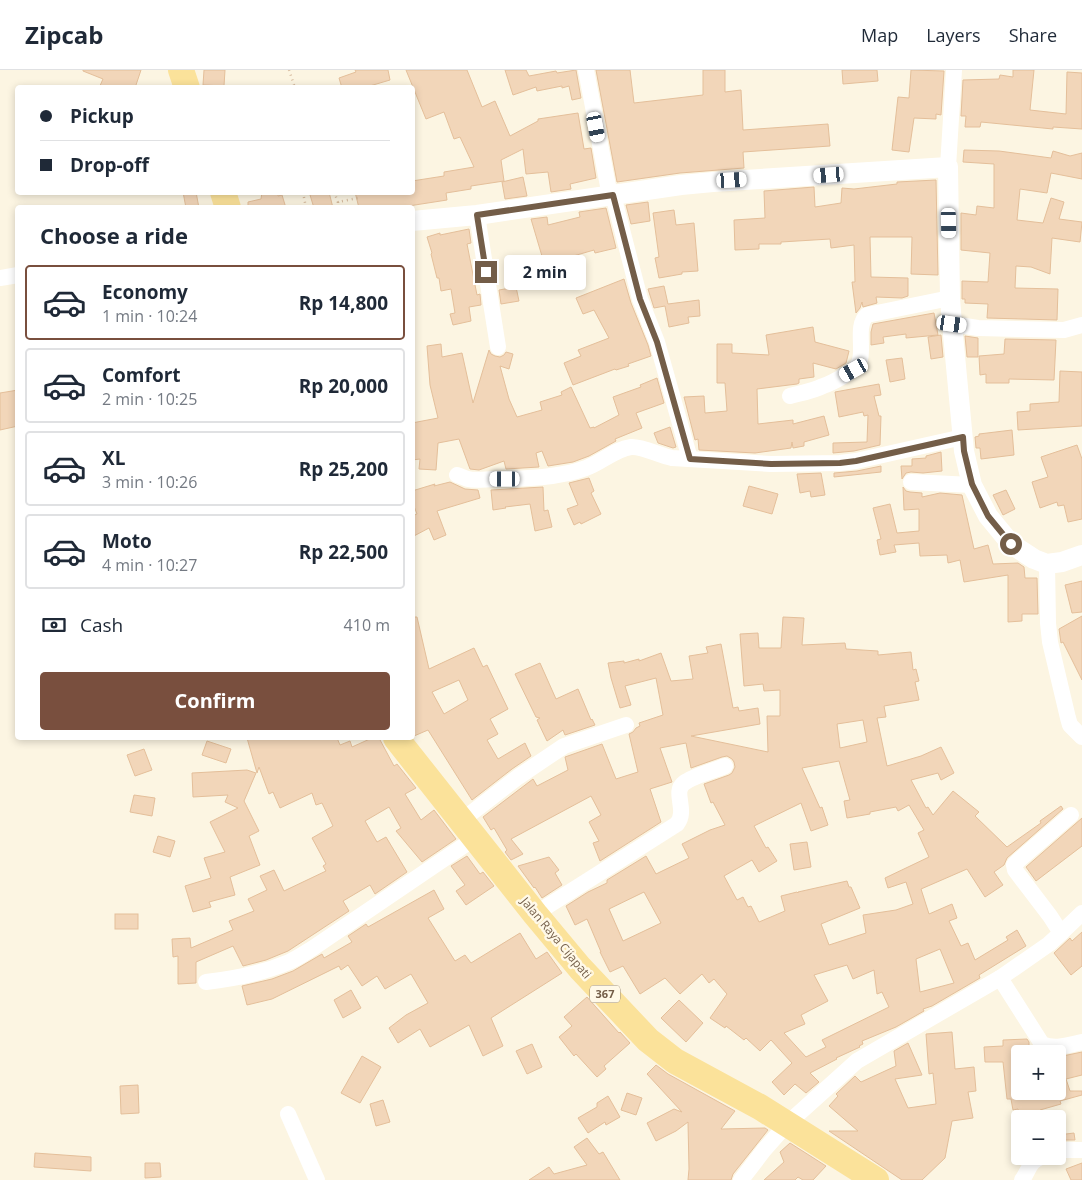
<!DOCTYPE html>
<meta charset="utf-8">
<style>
:root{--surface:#fff;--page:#f2f2f3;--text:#1f2937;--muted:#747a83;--line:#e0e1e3;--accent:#794f3e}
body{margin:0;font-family:"Open Sans",sans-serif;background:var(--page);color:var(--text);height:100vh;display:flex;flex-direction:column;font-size:19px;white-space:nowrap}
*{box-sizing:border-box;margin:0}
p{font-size:16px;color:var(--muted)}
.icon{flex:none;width:28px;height:28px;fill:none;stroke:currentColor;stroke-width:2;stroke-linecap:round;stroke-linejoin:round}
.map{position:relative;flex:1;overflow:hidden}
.side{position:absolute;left:15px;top:135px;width:400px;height:535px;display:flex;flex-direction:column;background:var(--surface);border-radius:5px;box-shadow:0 2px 8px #0003}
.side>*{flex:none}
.top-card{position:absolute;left:15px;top:15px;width:400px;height:110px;border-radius:5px;box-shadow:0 2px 8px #0003;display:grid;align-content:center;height:110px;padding:0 25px;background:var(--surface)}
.fabs{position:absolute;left:1011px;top:975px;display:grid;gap:10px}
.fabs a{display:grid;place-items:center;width:55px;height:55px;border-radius:5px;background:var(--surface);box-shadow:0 2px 8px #0003;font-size:25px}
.end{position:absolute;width:22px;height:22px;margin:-11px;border:6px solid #735d48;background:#fff;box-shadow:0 0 0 2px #fff}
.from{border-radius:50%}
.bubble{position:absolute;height:35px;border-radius:5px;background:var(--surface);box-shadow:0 2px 8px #0003;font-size:16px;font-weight:700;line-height:35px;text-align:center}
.car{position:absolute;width:15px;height:30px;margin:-15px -8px;border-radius:6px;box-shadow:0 0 4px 1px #0007;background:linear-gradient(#fff 24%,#345 0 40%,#fff 0 76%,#345 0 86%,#fff 0)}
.top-card b{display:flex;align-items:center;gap:18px;height:48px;font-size:19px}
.top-card b+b{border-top:1px solid var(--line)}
.top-card i{width:12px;height:12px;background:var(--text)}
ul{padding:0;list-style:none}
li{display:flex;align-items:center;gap:15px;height:75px;margin:0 10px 8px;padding:0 15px;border:2px solid var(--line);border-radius:5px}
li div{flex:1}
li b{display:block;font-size:19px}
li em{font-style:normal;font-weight:700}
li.current{border-color:var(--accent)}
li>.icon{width:45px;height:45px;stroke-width:1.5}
h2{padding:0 25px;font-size:22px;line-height:60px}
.pay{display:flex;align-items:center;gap:12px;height:55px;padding:0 25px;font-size:19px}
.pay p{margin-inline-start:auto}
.button{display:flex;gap:10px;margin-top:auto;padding:10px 25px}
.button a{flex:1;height:58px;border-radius:5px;background:var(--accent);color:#fff;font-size:20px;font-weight:700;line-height:58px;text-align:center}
header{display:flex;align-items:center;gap:30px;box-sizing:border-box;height:70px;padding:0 25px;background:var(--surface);border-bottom:1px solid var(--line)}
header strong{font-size:24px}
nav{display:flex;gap:28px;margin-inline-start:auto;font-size:18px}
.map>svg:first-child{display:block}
.building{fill:#f2d6b9;stroke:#e4bf9a;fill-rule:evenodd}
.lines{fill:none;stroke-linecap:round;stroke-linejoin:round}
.path{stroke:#d6ba9d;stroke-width:2.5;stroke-dasharray:1 4;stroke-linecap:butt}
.minor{stroke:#fff;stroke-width:16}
.tertiary{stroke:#fff;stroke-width:20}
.primary{stroke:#fbe29a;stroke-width:26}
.route{stroke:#735d48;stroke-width:6}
.labels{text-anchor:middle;stroke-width:5;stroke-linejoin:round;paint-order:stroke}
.shield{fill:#fff9e8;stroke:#9d8c78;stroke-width:1}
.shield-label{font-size:11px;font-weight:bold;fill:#735d48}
.street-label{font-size:12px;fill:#735d48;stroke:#fff9e8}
</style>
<header>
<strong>Zipcab</strong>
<nav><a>Map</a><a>Layers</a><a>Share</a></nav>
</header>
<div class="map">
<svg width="1082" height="1110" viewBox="0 0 1082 1110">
<rect width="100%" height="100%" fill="#fcf5e2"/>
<!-- building -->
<g class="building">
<path d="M83 0H141L135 18H99L103 9 83 1Z"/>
<path d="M204 0H225L224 16 203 15Z"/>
<path d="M355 0H388L390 10 363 18H342L339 8 356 2Z"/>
<path d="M406 0H467L482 37 495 31 510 66 538 51V49L578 43 584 79 591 78 596 108 570 114 571 119 551 122 548 102 526 104 523 79 501 90 504 111 471 116V119L446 123 447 130 402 137V138H359L355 122H412V111L444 106V102L474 97 460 67 454 69 444 42 426 49Z"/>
<path d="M505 0H526L529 6 556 1 557 3 576 0 581 28 572 30 569 16 562 18V16L537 21 536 17 513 25Z"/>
<path d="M596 0H630L634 33 703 25V0H725V22L741 20 743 60 828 54 830 76 743 82 744 98 680 103 617 112Z"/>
<path d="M842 0H877L878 11 843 14Z"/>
<path d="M911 0 944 1 941 45 936 44V49L914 48 909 82 892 80 898 27 909 28Z"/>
<path d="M1013 0H1034L1030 40 1066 44 1067 2 1082 3V59L1053 57V59L981 52 980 57H965L966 46H961L963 10 999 9 1000 5 1013 7Z"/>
<path d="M964 80 999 81 1051 88 1053 81 1070 86 1082 83V109L1051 103 1047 123 1020 119 1017 150 1043 153 1051 128 1064 132 1059 149 1082 152 1080 172 1052 168 1050 204 1031 197 1016 196 1015 218 1058 219 1057 250 987 248 988 234 965 233V229H962V211L988 212 990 183 961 180V143L976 145 977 136 994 138V94L963 92Z"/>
<path d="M523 107 527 126 505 129 502 112Z"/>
<path d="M936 110 938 205 911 204 912 167H870L871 207 908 208V226L902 228 876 227 877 233 863 237 862 232 860 238 856 243 852 212H855L854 175 831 178 830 169 781 172V174H759V179L735 180 734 150 765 148 764 121 814 117 815 137 841 133 842 118 854 119 897 114V112Z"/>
<path d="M183 122H196L199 138H186Z"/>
<path d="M262 122H278V126L282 125 286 138H248V132L261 129Z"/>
<path d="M320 122H329L333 138H314L310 125Z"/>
<path d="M648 132 650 151 631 154 626 135Z"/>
<path d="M606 138 616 178 595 183 594 180 556 191 558 200 547 203 531 149 547 147 548 155 580 147 579 142Z"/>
<path d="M674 140 676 155 694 153 698 201 682 202V204L659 208 655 188 659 187 653 143Z"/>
<path d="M469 159 471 173 467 174 477 225 480 224 481 235 469 237 471 251 453 255 450 244 455 243 451 219 441 221 439 208H437L431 184 432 183 427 167 440 163V165Z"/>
<path d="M624 209 631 233 648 275 651 286 628 294 629 296 616 300 615 299 573 315 564 293 581 286 578 280 609 268 594 240 583 244 576 228Z"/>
<path d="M664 216 668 234 699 230 700 246 688 247 689 253 669 257 665 236 654 238 648 219Z"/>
<path d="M516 217 519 231 501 234 499 220Z"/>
<path d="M934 243 938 265 906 268V264L883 267 884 273 871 275V262L873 254Z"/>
<path d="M813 257 815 272 849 281 846 293 836 299 813 293 814 307 799 309V313L797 314 757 319 758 354 793 350V354L824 346 829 365 804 372V376L793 378 792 372 791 378 755 383 699 380 698 369 695 370 684 327 704 326 705 343 727 341 725 313H717V274H732V283L769 285 766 265Z"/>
<path d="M941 265 943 287 931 289 928 267Z"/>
<path d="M965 266 978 268V287H967Z"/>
<path d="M1005 269 1056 270 1054 310 1009 309V313H986V304L980 305 979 286 1004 284Z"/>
<path d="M441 274 442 287 462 283 473 333 489 280 491 284 495 286 500 287 504 285 506 282 513 284 509 299 500 296 509 329 517 347 542 340 540 332 562 325 561 322 571 317 590 358 594 357V358L619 345 613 327 641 317 640 315 657 308 664 333 636 343 642 358 615 369 616 371 589 386 573 392 548 396 542 381 536 383 539 397 506 399 504 391 479 400 470 399 459 369 438 373 436 400 419 399 420 389 412 390V353L438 348 430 315 427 276Z"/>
<path d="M902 288 905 309 890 312 886 290Z"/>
<path d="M1060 301 1082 302V356L1018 360 1017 342 1030 341V334L1059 332Z"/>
<path d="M879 314 881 325 874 326 879 346H881L880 375 854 381 833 383V373L867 372 868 345 864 346 863 342 839 347 835 322Z"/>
<path d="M18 320V356L0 360V323Z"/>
<path d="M670 357 676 377 673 378 658 373 654 363Z"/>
<path d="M1012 360 1014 385 981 389 980 378H976L975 367 979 366V364Z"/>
<path d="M1077 375 1082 389V449L1068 452 1064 435 1058 436 1057 432 1040 438 1032 412 1048 407 1041 387Z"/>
<path d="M941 382 942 401 923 403 911 402 906 403 902 409 901 396H912V389L926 388V386Z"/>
<path d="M881 396V402L834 407V403L857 401Z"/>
<path d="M821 403 825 425 811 427 810 421 800 423 797 404Z"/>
<path d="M589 408 594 421 591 423 601 444 581 454 580 452 574 455 567 439 578 435 569 413Z"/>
<path d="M450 412 465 419 478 420 480 428 437 441 446 465 434 470 429 458 412 467V446L417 444 412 431V421L435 414 434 416Z"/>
<path d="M749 416 778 424 772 444 743 436Z"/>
<path d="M543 417 544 441 548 440 552 457 535 461 530 434 505 437 506 438 493 440 491 420Z"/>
<path d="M903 417 906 421 910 422 922 423V427L940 423 962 425 974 479 988 475 993 494 1018 493 1024 497 1025 508H1037L1038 544H1022V551L1008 552V505L964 512 960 490 948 493 947 485 920 486 919 473 894 475 896 482 880 485 877 470 881 469 873 438 890 434 897 463 919 461V439L904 440Z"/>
<path d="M1006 420 1015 439 1003 445 993 425Z"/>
<path d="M1082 511V542L1072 543 1065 515Z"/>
<path d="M1082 546V610L1063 572 1061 573 1059 559Z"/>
<path d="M412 547H417L429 599 474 578 483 597 487 595 508 639 490 649 498 664 487 670 498 689 525 673 531 686 512 699 472 730 428 660 414 666 412 665ZM459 610 468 630 444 644 432 622Z"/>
<path d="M783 547 804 548 802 575 845 573 846 579 878 581V585L911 582 913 600 916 599 919 611 915 612 919 630 884 636 886 647 877 648 887 696 921 686 941 677 954 703 941 710 938 703 911 710 926 738 928 737 933 745 953 721 979 742 975 746 1007 777 1041 753 1040 751 1061 736 1063 739 1007 788 1004 795 994 802 1003 815 985 827 967 799 921 819 929 844 952 834 957 848 949 851 961 876 968 873 975 890 1008 870 1006 867 1017 860 1026 876 979 905 980 908 932 936 923 939 924 941 896 957 862 971 863 974 859 976 860 977 836 988 837 989 810 1003 819 1012 806 1023 795 1014 784 1025 772 1012 792 993 771 970 760 981 746 968 744 970 726 956 725 958 710 948 727 924 714 909 709 913 702 904 680 924 665 908 640 924 623 896 610 902 600 882H601L587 849 575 855 566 836 588 822 607 813V810L646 786 656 804 689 788 682 774 710 760 725 755 713 732 711 733 704 714 729 705 732 703 735 697 734 692 732 689 727 686 722 687 691 698 686 673 660 678 672 712 650 719 661 752 600 791 593 773 599 771 589 752 601 745 591 726 511 769 523 784 511 790 505 782 507 780 494 758 491 760 483 747 533 709 537 716 568 700 565 687 602 674 616 709 638 702 629 664 633 662 636 658 640 656 639 653 663 645 656 608 625 616 631 635 620 638 611 608 608 593 624 591V593L639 589V591L661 583 671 611 693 609 689 586 708 583 706 577 721 574 733 638 738 637 739 641 758 638 760 654 691 666 768 682 767 646H780V620L764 621 763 614 744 616 740 564 758 563 759 578H781ZM863 650 867 672 840 678 837 654ZM839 691 850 730 844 731 847 748 870 744V742L896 737 898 741 909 735 924 760 918 763 929 787 885 808 888 818 906 812 913 834 896 840 863 845 866 863 829 875 821 854 860 838 851 817H849L847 811 798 822V823L797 822 781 826 785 841 759 852 751 836 748 837 743 827 737 830 724 806 752 790 759 802 777 791 768 777 766 778 754 756 801 733 811 761 828 755 822 737 820 738 802 698ZM644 822 661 853 623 871 609 839ZM940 879 954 913 920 922 916 889ZM847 895 853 909 874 900 877 924 882 922 889 937 822 970 826 977 806 987 784 963 805 954 801 945 828 931 814 905Z"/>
<path d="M540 593 556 629 578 619 591 650 592 649 595 655 565 665 563 660 547 671 537 650 540 648 536 647 515 604Z"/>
<path d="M247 668H337L340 675 350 671 352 677 372 668H379L394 696 397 694 416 718 405 724 421 750 434 740 456 769 422 792 396 761 401 758 389 737 365 751 377 772 386 767 407 802 375 824 370 815 343 831 349 841 288 881 266 890 243 896 233 876 196 892V913L178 914V886L173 887 172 869 190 868 191 878 233 860 229 851 254 841 248 829 267 820 260 806 274 800 284 821 326 801 323 796 326 794 312 768 333 756 322 733 316 735 312 723 280 738 273 722 269 724 259 697 257 703Z"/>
<path d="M207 671 231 679 226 693 202 685Z"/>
<path d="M144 679 152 700 135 706 127 685Z"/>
<path d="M247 700 256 703 244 731 259 761 249 766 260 795 230 807 235 825 209 832 211 837 193 842 185 816 211 808 204 788 225 782 210 752 238 738 225 732 228 725 193 727 192 703Z"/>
<path d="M134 725 155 728 152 746 130 742Z"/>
<path d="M1082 748V776L1036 811 1026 797Z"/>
<path d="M158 766 175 771 170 787 153 782Z"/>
<path d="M807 772 811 797 794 800 790 774Z"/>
<path d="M467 786 480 804 483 802 494 816 466 835 456 821 465 815 451 796Z"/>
<path d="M549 787 559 800 555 803 562 815 542 828 535 817 534 818 518 796Z"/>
<path d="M434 820 444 839 428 848 455 891 465 885 471 893 520 863 536 889 547 882 562 903 491 948 503 976 483 986 469 955 430 977 420 959 398 973 389 958 406 945 428 933 411 904 385 919 377 906 362 916 348 895 341 900 339 896 272 929 247 935 242 916 272 909 293 901 322 884 324 888 352 872 348 866 366 854 368 857Z"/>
<rect x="115" y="844" width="23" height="15"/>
<path d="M1082 862V896L1071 905 1054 883 1070 868 1072 871Z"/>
<path d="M351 920 361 938 343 948 334 930Z"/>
<path d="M587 927 619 963 620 962 630 973 604 996 606 999 597 1007 576 984 574 986 559 967 572 956 564 947Z"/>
<path d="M679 930 703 953 686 972 661 948Z"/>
<path d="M952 962 955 999 974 997 976 1021 968 1022 973 1048 952 1051 945 1088 922 1110H902L829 1061H858L829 1036 838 1026 836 1024 855 1006 861 1012 896 996 894 981 908 973 922 1005 895 1009 908 1038 936 1034 933 1003 929 1004 926 964Z"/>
<path d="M1027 969 1029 972V984H1020V1021H1058V987L1082 982V1005L1066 1009 1070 1021H1082V1025L1060 1031 1061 1034 1040 1040V1046L1019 1049 1018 1039 1013 1040 1011 1029H1007L1003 992H985L984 977 1003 976V970Z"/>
<path d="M532 974 542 997 527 1004 516 981Z"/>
<path d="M362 986 381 997 360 1033 341 1023Z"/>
<path d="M656 995 668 1004 735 1041 721 1059 765 1058 768 1060 733 1104 731 1110H688L689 1099 688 1052 676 1061 656 1071 647 1053 674 1039 682 1042 647 1004Z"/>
<path d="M138 1015 139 1043 121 1044 120 1016Z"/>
<path d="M627 1023 642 1028 636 1045 621 1040Z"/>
<path d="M608 1026 620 1047 606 1055 605 1052 588 1063 578 1048 597 1037V1033Z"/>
<path d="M383 1030 390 1052 376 1056 370 1034Z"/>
<path d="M1074 1063 1075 1070H1065L1058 1072V1065Z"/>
<path d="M587 1068 599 1084 603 1082 620 1110H529L549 1097 554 1104 587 1095 574 1077Z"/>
<path d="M790 1073 826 1096 813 1110H803L798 1107 795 1110H764L784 1092 780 1082Z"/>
<path d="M35 1083 91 1087V1101L34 1097Z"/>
<path d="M145 1093H160L161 1107 145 1108Z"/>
<path d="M1082 1093V1110H1071L1066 1099Z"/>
</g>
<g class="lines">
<!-- path -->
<g class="path">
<path d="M289 0 295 18"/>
<path d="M303 122 306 138"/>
<path d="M334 122 338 132"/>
<path d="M338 138V132L358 128"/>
</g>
<!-- minor -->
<g class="minor">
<path d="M586 0 608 116 613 125 640 229 657 272 690 389"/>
<path d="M948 97 954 0"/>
<path d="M477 145 498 277"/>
<path d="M0 208 18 205"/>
<path d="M952 254 978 258 1064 260 1082 255"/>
<path d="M790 326C801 323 813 321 823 316 832 313 855 301 859 293 865 280 855 256 867 245L950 228"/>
<path d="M457 405C461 406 464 408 468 409 476 411 486 409 495 409 524 409 559 408 586 398 601 393 615 379 631 377 642 376 660 386 672 388L771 394 840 393 856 391 963 367"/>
<path d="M911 412 972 415"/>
<path d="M1047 494 1048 553 1050 572 1068 648 1070 655 1082 667"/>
<path d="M461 751 518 707 564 676 626 655"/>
<path d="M535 844 677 754C688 740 672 722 684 713 693 706 713 701 725 696"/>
<path d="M1061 863 1082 843"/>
<path d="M1000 908 1042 974C1054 980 1070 975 1082 972"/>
<path d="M206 912C234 909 263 903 289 892 298 888 305 883 313 878L475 768"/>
<path d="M288 1044 317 1110"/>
<path d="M1058 1082 1065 1080H1082"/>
<path d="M741 1110 764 1080 787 1054 857 991 1000 908 1049 874 1061 863 1050 846 1015 800 1014 795 1019 790 1071 745"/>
<path d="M1022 1110C1030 1099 1028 1092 1043 1086"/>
</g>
<!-- tertiary -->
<path class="tertiary" d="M412 151 477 145 681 115 713 112 948 97 950 228 952 254 964 381 972 415 988 446 1011 474 1034 489 1047 494 1062 492 1082 485"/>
<!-- primary -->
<g class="primary">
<path d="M181 0 187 18"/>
<path d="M223 122 228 138"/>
<path d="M396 668 535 844 580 898 648 970 675 991 760 1037 876 1110"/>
</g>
</g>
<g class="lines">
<!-- route -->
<path class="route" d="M486 202 477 145 613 125 640 229 657 272 690 389 771 394 840 393 856 391 963 367 964 381 972 414 988 446 1011 474"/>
</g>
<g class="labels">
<!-- shield labels -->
<rect class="shield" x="590" y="915.5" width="30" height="17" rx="4"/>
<g class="shield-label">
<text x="605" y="928">367</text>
</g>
<!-- street labels -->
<g class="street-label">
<text transform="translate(556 868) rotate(50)" y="4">Jalan Raya Cijapati</text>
</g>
</g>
</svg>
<div class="fabs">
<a>+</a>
<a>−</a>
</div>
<i class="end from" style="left:1011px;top:474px"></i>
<i class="end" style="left:486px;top:202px"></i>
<div class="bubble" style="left:504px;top:185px;width:82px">2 min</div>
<i class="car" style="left:596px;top:57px;rotate:169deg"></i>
<i class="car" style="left:829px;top:105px;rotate:266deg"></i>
<i class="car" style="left:732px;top:110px;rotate:87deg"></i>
<i class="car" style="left:949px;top:153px;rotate:179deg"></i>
<i class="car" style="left:952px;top:254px;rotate:98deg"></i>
<i class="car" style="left:854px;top:300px;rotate:241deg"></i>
<i class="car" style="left:505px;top:409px;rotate:270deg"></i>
<div class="top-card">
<b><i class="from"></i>Pickup</b>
<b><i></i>Drop-off</b>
</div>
<section class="side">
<h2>Choose a ride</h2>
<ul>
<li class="current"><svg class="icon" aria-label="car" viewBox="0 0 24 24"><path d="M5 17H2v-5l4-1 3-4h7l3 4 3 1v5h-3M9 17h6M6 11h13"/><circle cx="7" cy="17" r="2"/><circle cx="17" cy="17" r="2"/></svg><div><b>Economy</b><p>1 min · 10:24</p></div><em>Rp 14,800</em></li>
<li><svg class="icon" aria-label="car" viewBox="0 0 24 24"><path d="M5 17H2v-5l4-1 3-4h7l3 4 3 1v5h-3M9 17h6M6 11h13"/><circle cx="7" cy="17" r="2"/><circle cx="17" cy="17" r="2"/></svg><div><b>Comfort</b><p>2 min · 10:25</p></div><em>Rp 20,000</em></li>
<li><svg class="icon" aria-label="car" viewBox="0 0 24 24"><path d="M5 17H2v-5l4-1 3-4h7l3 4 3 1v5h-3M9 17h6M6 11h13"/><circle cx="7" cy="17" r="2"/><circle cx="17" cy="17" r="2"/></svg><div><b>XL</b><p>3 min · 10:26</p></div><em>Rp 25,200</em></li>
<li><svg class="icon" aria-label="car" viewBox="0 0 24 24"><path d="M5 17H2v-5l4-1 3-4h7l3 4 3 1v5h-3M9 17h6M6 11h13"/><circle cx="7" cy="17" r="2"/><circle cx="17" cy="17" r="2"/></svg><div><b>Moto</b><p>4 min · 10:27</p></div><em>Rp 22,500</em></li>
</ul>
<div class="pay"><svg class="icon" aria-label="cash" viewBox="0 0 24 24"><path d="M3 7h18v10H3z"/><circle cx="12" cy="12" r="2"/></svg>Cash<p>410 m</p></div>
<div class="button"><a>Confirm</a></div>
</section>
</div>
